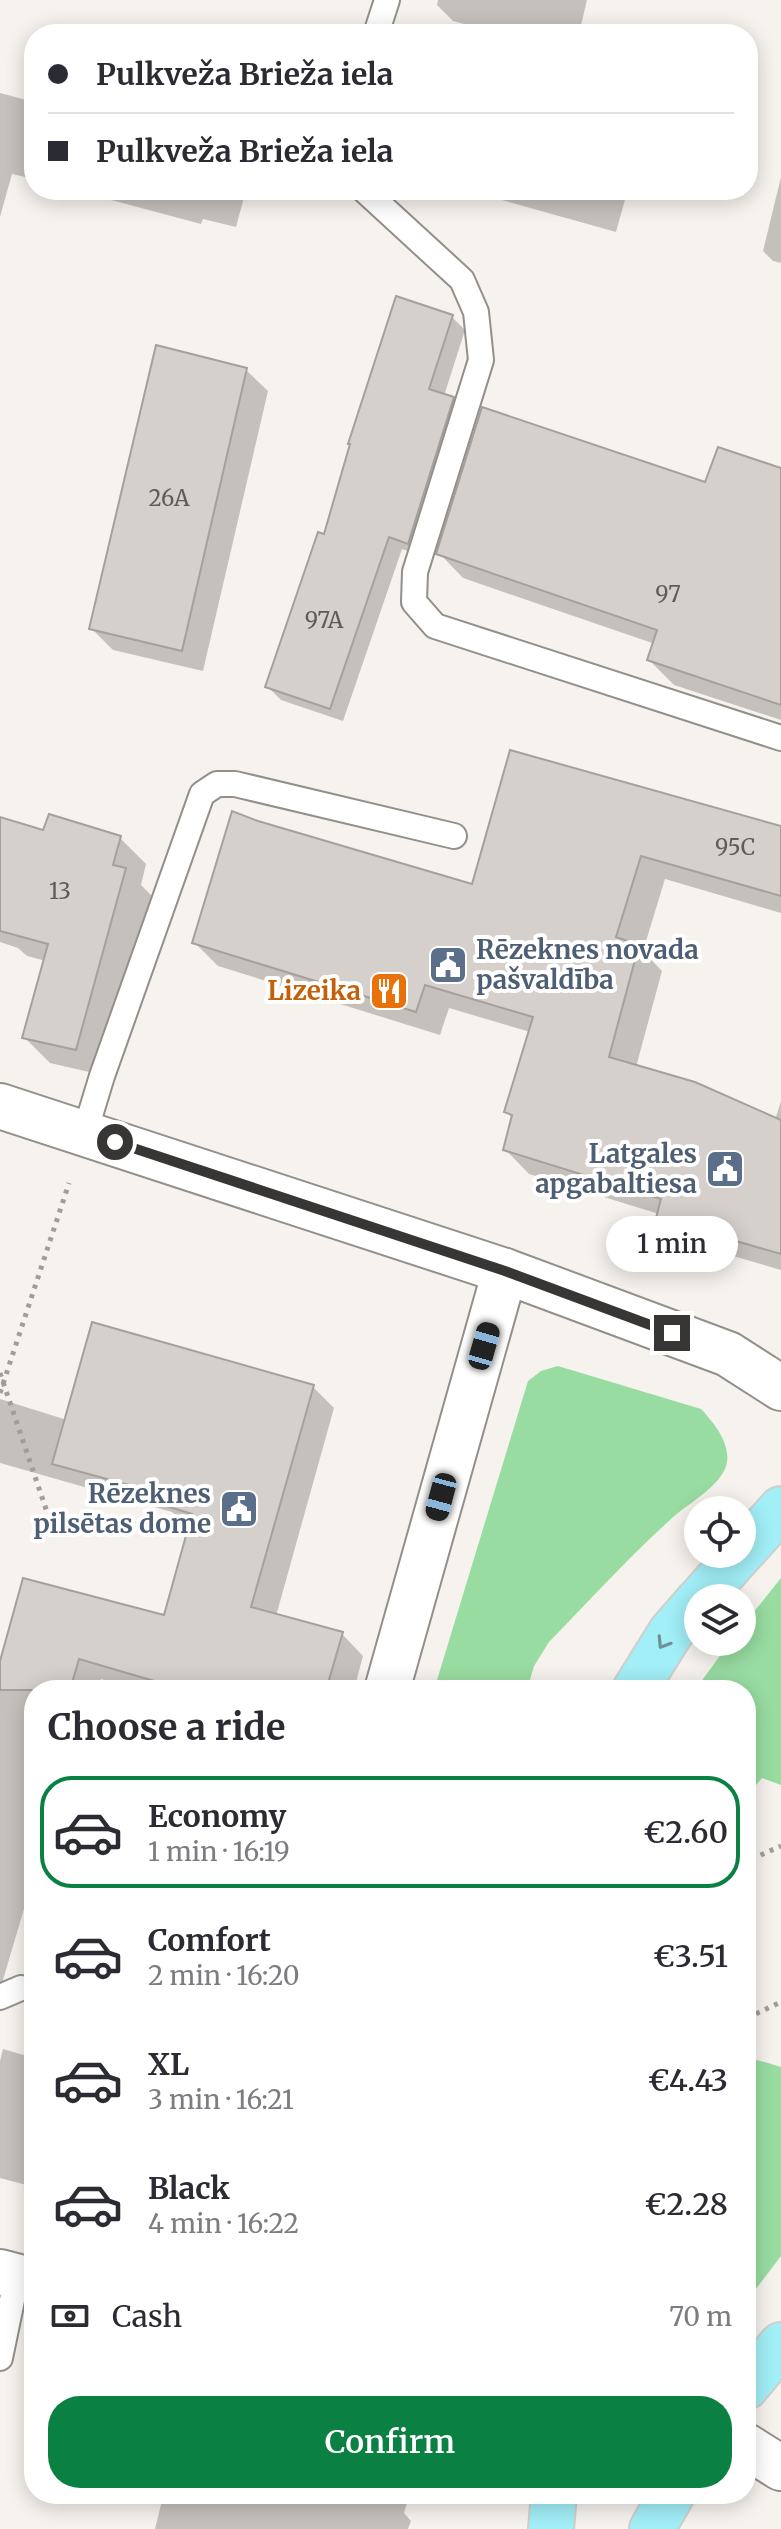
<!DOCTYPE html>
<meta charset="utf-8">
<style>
:root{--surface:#fff;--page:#f2f2f3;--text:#2b2b33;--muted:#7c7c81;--line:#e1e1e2;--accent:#0b8043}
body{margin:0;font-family:Merriweather,serif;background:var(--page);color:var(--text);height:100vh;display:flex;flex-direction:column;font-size:30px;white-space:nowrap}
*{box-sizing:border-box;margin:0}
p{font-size:26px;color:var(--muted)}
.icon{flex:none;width:44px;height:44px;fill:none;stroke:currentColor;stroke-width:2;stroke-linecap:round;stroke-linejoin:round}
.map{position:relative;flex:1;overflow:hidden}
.panel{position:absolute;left:24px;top:1680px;width:732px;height:824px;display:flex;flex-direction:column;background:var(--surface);border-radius:32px;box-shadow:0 4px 20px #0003}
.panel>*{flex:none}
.guide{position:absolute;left:24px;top:24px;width:734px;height:176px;border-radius:32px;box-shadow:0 4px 20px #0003;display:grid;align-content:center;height:176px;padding:0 24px;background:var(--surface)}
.fabs{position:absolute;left:684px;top:1496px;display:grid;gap:16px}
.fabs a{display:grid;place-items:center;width:72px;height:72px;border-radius:50%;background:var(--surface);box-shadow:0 4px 20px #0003;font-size:40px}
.end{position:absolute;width:36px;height:36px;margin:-18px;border:10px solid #373634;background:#fff;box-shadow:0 0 0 4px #fff}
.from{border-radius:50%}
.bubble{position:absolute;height:56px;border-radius:28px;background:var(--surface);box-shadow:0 4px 20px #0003;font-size:26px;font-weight:600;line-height:56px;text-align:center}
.car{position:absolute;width:24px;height:48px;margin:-24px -12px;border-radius:10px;box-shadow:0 0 6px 2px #0007;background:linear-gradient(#222 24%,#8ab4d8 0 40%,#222 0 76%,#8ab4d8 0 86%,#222 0)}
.guide b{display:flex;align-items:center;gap:28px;height:76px;font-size:30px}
.guide b+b{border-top:2px solid var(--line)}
.guide i{width:20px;height:20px;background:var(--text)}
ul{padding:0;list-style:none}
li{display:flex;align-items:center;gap:24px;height:112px;margin:0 16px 12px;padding:0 8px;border:4px solid transparent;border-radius:32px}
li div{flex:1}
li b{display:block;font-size:30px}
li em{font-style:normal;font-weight:600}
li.selected{border-color:var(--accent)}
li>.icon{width:72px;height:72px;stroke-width:1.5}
h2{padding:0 24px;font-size:36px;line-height:96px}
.pay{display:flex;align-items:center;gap:20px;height:88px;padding:0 24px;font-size:30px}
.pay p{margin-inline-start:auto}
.cta{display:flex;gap:16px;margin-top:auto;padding:16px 24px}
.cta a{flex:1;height:92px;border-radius:32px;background:var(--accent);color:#fff;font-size:32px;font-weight:600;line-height:92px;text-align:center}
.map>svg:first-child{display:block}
.green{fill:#98dca1}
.shadow{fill:#0003}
.building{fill:#d5d0cc;stroke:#a5a09c;stroke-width:2}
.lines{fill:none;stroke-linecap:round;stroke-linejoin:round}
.service-casing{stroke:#938f8a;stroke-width:28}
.minor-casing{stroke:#938f8a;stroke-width:48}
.primary-casing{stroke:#cfcfce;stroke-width:48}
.path{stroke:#a09d9a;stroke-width:5;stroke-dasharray:4 6;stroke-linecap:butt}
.service{stroke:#fff;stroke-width:24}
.minor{stroke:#fff;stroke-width:44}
.primary{stroke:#a2eff7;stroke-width:44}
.oneway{stroke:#6c9296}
.route{stroke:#373634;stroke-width:10}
.labels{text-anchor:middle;stroke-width:8;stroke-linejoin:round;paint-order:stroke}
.number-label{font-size:22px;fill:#5e5c5a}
.service-label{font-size:26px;font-weight:bold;fill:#4e5e75;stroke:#fff;text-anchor:end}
.food-label{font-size:26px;font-weight:bold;fill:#c56008;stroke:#fff;text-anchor:end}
</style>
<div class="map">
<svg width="781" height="2529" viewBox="0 0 781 2529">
<rect width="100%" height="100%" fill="#f6f2ed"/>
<!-- green -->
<g class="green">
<path d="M558 1366 701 1409C715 1424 734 1447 725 1469 715 1490 687 1504 671 1519 628 1558 589 1601 549 1642L534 1666 527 1690H434L528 1381 541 1371Z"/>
<path d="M781 1578V1785L762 1778 746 1797V1690H695L730 1642H742V1627Z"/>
<path d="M754 2059 781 2067V2256L746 2302V2091Z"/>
</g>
<!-- shadow -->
<g class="shadow">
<path d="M438 0H587L579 34H501L453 21 437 5Z"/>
<path d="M0 93 34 102V179L12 174 0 217Z"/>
<path d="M781 177V263L773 261 763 251Z"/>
<path d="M74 190H246L236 227 203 219 201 224Z"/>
<path d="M466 190H620L626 196 616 232Z"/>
<path d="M452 317 465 330 444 396 453 399 466 413 421 556 402 549 343 721 281 700 267 686Z"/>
<path d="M246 370 268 391 203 671 113 650 91 628Z"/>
<path d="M781 470V720L674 685 649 660 655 644 463 578 439 553 706 485Z"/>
<path d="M0 819 45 833 120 838 146 864 141 885 152 896 102 1075 50 1063 24 1037 46 961 27 956 18 948 0 942Z"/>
<path d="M258 823 473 886 781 828V913L665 879 643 951 662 971 636 1067 775 1120 781 1101V1270L682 1241 658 1217 659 1214 529 1174 505 1149 513 1119 506 1111 530 1032 449 1008 440 1035 218 966 194 942Z"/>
<path d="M313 1387 334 1408 276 1616 342 1634 363 1656 354 1690H137L101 1679 98 1690H34V1894L29 1892 0 1990V1669L165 1617 191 1527 172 1512 0 1463V1399L67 1420Z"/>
<path d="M3 2049 34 2058V2187L0 2178V2061Z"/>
<path d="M155 2494H407L409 2496 404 2513 411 2521 408 2529H155L163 2496Z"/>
</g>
<!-- building -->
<g class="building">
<path d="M396 296 453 315 429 389 454 397 408 544 389 537 330 709 265 687 318 532 324 534 350 444H348Z"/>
<path d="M156 345 247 368 182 651 89 629Z"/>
<path d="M482 407 705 482 718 447 781 468V705L647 660 657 630 436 554Z"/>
<path d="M510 750 781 826V896L641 856 616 937 639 945 609 1057 695 1082 781 1120V1254L656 1218 661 1199 503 1150 512 1115 504 1112 533 1017 425 985 416 1012 192 943 232 811 258 821 472 884Z"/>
<path d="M49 814 121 836 113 865 126 868 76 1050 22 1038 48 944 0 931V817L43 830Z"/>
<path d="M92 1322 314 1385 251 1607 343 1632 326 1690H185L79 1659 70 1690H0V1661L23 1578 164 1615 192 1514 163 1505 169 1496 52 1464Z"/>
</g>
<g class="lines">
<defs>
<g id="service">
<path d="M376 34 387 0"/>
<path d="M364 190 462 280 476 312 481 360 415 572 414 602 435 626 781 738"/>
<path d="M85 1132 102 1076 202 794 217 784H235L454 836"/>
<path d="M0 1997 21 1988"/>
<path d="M0 2358 17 2276"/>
</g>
<g id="minor">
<path d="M0 1106 505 1271 728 1354 781 1388"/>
<path d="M387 1690 505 1271"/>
<path d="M0 2272 34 2281"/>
<path d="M746 2446 781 2468"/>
</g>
<g id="primary">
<path d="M742 1552 781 1509"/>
<path d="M701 1598 740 1554"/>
<path d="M635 1690 671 1632 698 1601"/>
<path d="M746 2387 781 2345"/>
<path d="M551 2529 554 2494"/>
<path d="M652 2529 672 2494"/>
</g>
</defs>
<!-- service casing -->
<use href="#service" class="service-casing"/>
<!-- minor casing -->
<use href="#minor" class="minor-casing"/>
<!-- primary casing -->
<use href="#primary" class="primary-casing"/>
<!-- path -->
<g class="path">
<path d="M0 1373 49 1518"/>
<path d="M0 1393 69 1183"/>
<path d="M746 1868 754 1858 781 1846"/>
<path d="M747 2018 781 2002"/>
</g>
<!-- service -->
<use href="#service" class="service"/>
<!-- minor -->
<use href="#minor" class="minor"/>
<!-- primary -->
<use href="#primary" class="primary"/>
</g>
<!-- one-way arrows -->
<defs><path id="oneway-chevron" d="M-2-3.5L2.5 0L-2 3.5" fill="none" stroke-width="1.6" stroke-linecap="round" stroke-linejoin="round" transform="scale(2)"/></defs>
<use class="oneway" href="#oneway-chevron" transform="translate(663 1643) rotate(122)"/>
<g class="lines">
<!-- route -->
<path class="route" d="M115 1142 505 1271 672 1333"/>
</g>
<!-- icons -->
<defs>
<symbol id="civic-square" viewBox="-11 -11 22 22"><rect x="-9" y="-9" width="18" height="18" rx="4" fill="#5c6f8a" stroke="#fff"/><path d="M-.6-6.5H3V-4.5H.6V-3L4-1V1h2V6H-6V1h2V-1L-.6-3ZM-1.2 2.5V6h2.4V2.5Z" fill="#fff"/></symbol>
<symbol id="restaurant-square" viewBox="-11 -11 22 22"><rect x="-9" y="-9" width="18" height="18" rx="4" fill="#e8710a" stroke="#fff"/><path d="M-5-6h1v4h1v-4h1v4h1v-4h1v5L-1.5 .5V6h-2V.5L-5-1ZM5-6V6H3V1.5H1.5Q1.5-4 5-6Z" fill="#fff"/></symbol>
</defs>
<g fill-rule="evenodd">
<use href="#civic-square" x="426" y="943" width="44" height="44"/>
<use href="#restaurant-square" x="367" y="969" width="44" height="44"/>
<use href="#civic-square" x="703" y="1147" width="44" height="44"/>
<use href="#civic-square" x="217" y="1487" width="44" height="44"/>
</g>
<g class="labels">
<!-- number labels -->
<g class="number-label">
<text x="169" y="506">26A</text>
<text x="668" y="602">97</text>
<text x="324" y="628">97A</text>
<text x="735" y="855">95C</text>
<text x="60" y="899">13</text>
</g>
<!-- service labels -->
<g class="service-label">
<text x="476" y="959" text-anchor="start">Rēzeknes novada<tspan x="476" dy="30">pašvaldība</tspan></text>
<text x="697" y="1163">Latgales<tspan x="697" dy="30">apgabaltiesa</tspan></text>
<text x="211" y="1503">Rēzeknes<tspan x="211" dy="30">pilsētas dome</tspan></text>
</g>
<!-- food labels -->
<g class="food-label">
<text x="361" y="1000">Lizeika</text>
</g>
</g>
</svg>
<div class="fabs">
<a><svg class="icon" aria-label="locate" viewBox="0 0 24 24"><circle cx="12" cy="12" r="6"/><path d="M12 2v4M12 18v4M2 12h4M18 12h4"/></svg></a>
<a><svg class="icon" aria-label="layers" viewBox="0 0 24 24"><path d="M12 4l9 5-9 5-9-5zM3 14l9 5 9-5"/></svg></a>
</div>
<i class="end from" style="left:115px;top:1142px"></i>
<i class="end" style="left:672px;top:1333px"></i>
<div class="bubble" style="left:606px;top:1216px;width:132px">1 min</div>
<i class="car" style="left:484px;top:1346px;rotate:16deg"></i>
<i class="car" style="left:441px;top:1497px;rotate:195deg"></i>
<div class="guide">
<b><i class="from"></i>Pulkveža Brieža iela</b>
<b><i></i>Pulkveža Brieža iela</b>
</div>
<section class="panel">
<h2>Choose a ride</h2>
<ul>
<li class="selected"><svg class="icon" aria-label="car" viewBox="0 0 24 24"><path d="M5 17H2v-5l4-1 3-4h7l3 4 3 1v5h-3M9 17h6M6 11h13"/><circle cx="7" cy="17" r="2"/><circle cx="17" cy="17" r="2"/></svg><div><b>Economy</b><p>1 min · 16:19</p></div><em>€2.60</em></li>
<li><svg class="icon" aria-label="car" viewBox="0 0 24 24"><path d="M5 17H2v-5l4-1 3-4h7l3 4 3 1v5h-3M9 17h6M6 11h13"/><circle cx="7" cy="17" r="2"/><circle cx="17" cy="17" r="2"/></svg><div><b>Comfort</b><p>2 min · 16:20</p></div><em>€3.51</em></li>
<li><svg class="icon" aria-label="car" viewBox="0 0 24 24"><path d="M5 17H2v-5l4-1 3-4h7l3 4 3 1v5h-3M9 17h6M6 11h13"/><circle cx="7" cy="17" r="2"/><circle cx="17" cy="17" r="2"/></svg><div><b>XL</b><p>3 min · 16:21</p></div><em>€4.43</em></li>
<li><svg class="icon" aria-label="car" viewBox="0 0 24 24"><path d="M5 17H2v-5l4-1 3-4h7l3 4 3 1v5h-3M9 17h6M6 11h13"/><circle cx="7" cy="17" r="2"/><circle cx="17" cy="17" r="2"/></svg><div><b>Black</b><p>4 min · 16:22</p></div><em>€2.28</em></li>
</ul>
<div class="pay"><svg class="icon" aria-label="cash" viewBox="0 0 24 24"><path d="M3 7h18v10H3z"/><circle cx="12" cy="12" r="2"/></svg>Cash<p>70 m</p></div>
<div class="cta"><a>Confirm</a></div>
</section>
</div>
